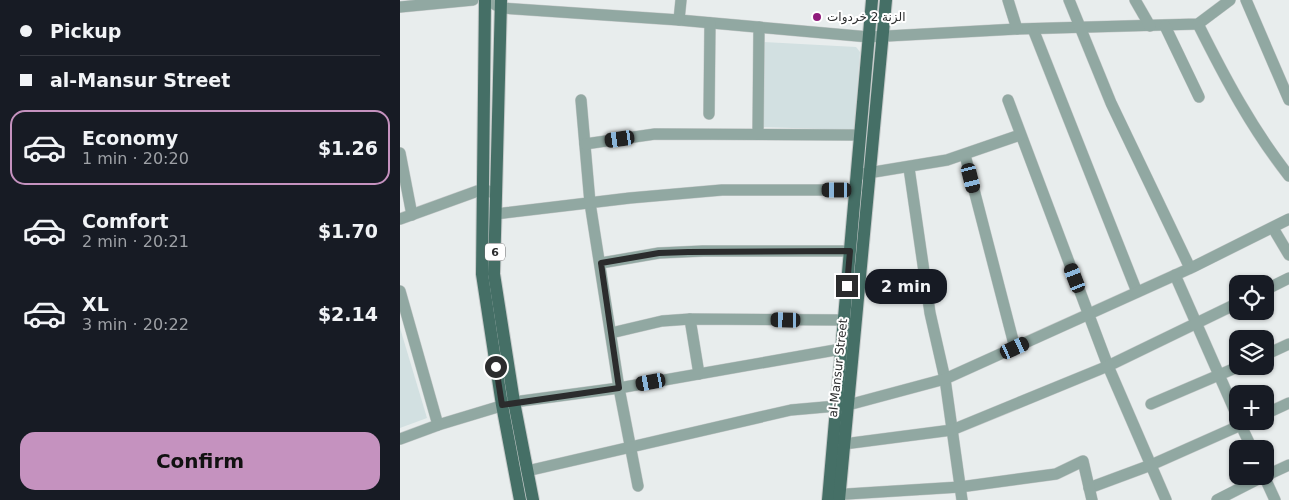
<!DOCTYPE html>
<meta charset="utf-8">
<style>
:root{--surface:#171b24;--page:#20242c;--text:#f1f3f6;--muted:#9ea1a6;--line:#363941;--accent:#c592bf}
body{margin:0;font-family:"DejaVu Sans","Noto Sans Arabic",sans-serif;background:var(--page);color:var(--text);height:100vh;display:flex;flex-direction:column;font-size:19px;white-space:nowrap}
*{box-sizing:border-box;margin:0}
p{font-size:16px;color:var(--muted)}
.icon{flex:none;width:28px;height:28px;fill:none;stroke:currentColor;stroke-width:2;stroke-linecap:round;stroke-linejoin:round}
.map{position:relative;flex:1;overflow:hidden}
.panel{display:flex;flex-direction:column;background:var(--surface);width:400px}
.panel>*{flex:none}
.guide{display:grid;align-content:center;height:110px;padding:0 20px;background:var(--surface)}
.controls{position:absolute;left:829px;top:275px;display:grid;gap:10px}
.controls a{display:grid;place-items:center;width:45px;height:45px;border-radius:10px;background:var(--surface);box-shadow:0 1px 4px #0004;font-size:25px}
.end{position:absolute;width:22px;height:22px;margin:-11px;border:6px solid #2b2c2d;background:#fff;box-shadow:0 0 0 2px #fff}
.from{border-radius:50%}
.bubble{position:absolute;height:35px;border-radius:15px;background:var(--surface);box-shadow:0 1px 4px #0004;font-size:16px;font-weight:700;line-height:35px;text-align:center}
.car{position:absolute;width:15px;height:30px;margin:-15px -8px;border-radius:6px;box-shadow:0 0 4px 1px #0007;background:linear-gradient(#222 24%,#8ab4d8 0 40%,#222 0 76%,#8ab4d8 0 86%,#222 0)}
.guide b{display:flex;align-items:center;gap:18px;height:48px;font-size:19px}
.guide b+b{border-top:1px solid var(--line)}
.guide i{width:12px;height:12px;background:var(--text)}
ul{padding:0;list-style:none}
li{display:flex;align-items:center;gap:15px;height:75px;margin:0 10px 8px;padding:0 10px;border:2px solid transparent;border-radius:15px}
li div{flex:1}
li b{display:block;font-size:19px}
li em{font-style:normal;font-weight:700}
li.on{border-color:var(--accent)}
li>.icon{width:45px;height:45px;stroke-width:1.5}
.cta{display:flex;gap:10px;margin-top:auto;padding:10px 20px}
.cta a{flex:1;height:58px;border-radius:15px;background:var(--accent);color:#111;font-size:20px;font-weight:700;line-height:58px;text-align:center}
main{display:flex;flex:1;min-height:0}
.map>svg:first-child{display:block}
.built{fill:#d2e0e1}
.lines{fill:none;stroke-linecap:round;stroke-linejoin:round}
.minor-casing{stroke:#c6caca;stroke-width:12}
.major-casing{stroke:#c6caca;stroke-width:14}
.minor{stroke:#91a8a2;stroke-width:11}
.major{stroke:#456f66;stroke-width:12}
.route{stroke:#2b2c2d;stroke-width:6}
.poi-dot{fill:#8f1b7b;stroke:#fff;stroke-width:2}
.labels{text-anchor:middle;stroke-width:4;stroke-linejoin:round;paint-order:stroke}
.shield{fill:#fff;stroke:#6b6b6c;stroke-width:1}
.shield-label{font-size:11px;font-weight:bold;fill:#2b2c2d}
.poi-label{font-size:12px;fill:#2b2c2d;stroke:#fff;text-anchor:start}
.street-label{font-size:12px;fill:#2b2c2d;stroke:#fff}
</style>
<main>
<section class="panel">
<div class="guide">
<b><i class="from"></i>Pickup</b>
<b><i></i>al-Mansur Street</b>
</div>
<ul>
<li class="on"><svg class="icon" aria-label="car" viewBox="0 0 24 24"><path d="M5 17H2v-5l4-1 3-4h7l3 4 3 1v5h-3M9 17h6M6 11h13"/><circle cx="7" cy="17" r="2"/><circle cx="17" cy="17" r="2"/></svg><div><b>Economy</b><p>1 min · 20:20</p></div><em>$1.26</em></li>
<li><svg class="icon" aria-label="car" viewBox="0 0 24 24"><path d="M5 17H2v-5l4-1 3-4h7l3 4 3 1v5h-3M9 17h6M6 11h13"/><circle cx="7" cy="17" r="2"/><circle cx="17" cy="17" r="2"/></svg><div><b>Comfort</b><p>2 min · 20:21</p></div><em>$1.70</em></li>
<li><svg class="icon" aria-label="car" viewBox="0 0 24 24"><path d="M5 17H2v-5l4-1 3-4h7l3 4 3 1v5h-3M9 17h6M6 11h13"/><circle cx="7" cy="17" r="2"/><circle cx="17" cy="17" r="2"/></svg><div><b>XL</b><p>3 min · 20:22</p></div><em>$2.14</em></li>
</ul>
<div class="cta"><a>Confirm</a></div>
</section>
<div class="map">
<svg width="889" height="500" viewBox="0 0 889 500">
<rect width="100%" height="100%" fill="#e8eded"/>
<!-- built -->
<g class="built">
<path d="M364 42 456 47 460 52 454 130 363 127Z"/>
<path d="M0 328 27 418 0 428Z"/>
</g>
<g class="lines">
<defs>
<g id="minor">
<path d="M87 0 101 8 279 20 469 37 617 29 798 24 830 0"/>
<path d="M608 0 617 29"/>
<path d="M669 0 711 103 790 268"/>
<path d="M735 0 750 26"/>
<path d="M846 0 889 100"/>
<path d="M0 7 73 0"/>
<path d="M279 20 281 0"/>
<path d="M798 24C825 78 852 129 889 176"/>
<path d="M765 26 799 97"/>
<path d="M633 29 737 292"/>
<path d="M181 100 190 203 219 388 238 486"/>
<path d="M608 100 708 366 766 500"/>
<path d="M309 114 310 23"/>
<path d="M358 133 359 27"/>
<path d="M185 144 255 134 460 135"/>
<path d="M0 153 12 215"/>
<path d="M565 155 615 348"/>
<path d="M509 168 530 313 545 379 562 500"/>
<path d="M462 174 547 160 620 135"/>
<path d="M96 214 230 198 322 190H456"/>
<path d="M0 219 83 189 96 194"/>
<path d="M873 228 889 255"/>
<path d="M201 263 259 253 303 251H450"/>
<path d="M775 275 838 418"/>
<path d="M865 290 889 278"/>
<path d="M0 291 38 425"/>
<path d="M290 319 299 374"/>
<path d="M211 333 262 321 290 319 444 320"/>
<path d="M865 355 889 344"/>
<path d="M751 404 840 366"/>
<path d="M865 414 889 403"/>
<path d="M839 421 852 449"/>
<path d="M0 439 38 425 114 402 219 388 441 349"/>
<path d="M444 444 552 430 708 366 838 303"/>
<path d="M127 471 391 410 448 405 545 379 793 267 889 219"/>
<path d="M864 476 875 500"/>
<path d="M865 476 889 465"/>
<path d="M689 488 751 465 850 421"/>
<path d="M431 495 560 487 656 474 683 461 692 500"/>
<path d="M817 500 864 476"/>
</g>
<g id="major">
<path d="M85 0 82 274 102 405 120 500"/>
<path d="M101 0 94 274 114 402 133 500"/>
<path d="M428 500 472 0"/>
<path d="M439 500 486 0"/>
</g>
</defs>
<!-- minor casing -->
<use href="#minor" class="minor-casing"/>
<!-- major casing -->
<use href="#major" class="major-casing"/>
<!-- minor -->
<use href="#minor" class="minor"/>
<!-- major -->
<use href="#major" class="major"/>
</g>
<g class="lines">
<!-- route -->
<path class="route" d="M96 367 102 405 219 388 201 263 259 253 288 252 450 251 447 286"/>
</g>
<!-- markers -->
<circle class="poi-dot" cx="417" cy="17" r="5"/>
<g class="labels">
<!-- shield labels -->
<rect class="shield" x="85" y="243.5" width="20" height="17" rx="4"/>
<g class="shield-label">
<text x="95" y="256">6</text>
</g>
<!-- poi labels -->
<g class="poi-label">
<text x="427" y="21">الزنة 2 خردوات</text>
</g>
<!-- street labels -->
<g class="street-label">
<text transform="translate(438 368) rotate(-84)" y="4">al-Mansur Street</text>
</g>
</g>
</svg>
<div class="controls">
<a><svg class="icon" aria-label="locate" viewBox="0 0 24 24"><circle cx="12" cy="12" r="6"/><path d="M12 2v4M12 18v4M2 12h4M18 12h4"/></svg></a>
<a><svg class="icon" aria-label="layers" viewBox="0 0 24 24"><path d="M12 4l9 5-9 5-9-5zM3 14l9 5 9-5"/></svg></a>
<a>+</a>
<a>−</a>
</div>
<i class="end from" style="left:96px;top:367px"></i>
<i class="end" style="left:447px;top:286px"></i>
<div class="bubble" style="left:465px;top:269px;width:82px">2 min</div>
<i class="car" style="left:220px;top:139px;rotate:262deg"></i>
<i class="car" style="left:571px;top:178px;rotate:166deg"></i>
<i class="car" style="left:437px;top:190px;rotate:270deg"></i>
<i class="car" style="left:675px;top:278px;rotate:339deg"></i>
<i class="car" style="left:386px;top:320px;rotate:271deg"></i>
<i class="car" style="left:615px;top:348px;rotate:65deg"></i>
<i class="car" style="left:251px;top:382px;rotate:260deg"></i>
</div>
</main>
